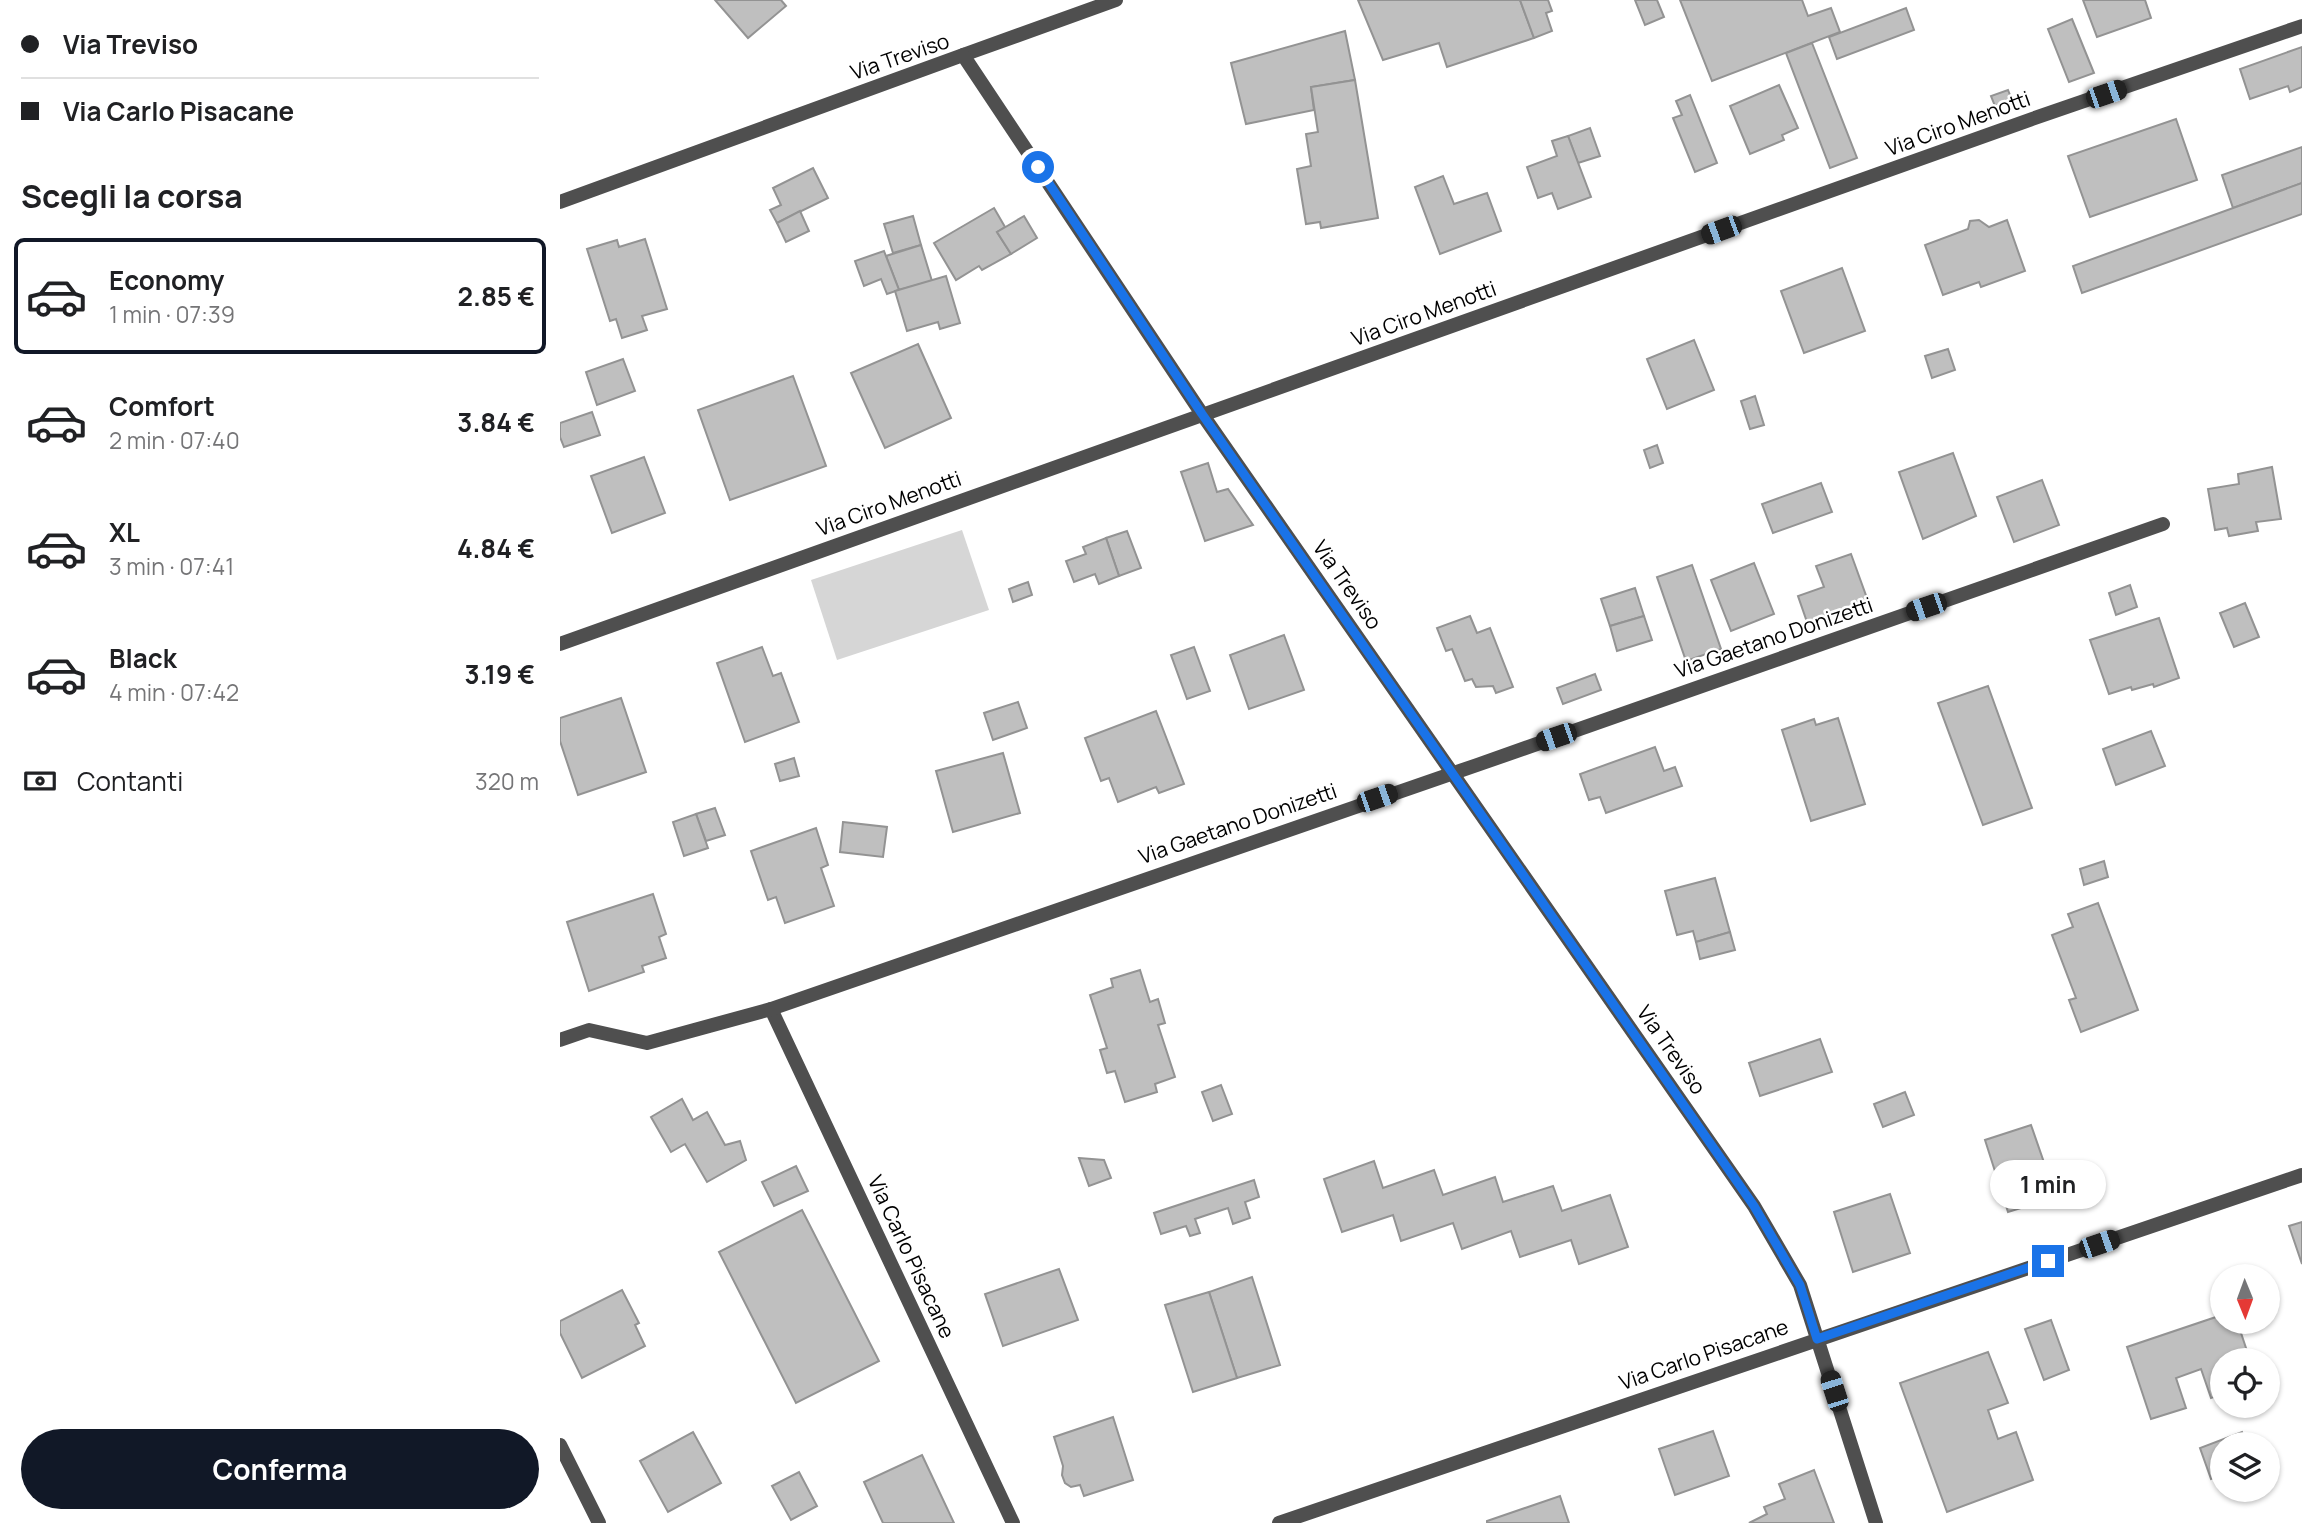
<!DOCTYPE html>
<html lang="it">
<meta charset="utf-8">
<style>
:root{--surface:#fff;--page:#f6f6f6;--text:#202124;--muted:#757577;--line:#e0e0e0;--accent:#111827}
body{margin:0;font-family:Manrope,sans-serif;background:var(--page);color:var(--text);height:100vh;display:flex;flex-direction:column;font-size:26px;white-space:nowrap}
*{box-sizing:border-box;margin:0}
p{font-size:23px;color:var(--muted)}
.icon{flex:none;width:38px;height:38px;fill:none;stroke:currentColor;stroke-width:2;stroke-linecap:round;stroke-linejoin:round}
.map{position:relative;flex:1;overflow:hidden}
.details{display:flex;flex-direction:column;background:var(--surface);width:560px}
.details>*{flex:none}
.guide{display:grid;align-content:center;height:154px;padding:0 21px;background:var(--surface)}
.needle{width:46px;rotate:179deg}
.buttons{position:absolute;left:1650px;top:1264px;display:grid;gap:14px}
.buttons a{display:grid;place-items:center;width:70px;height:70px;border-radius:50%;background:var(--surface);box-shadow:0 2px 5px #0004;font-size:35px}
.end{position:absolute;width:32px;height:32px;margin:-16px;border:9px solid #1a73e8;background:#fff;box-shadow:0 0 0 4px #fff}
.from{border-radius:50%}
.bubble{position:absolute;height:49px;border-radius:24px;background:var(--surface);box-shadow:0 2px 5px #0004;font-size:23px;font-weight:700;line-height:49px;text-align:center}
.car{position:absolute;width:21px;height:42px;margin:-21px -10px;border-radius:9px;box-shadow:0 0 5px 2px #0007;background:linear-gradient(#222 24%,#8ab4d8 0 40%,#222 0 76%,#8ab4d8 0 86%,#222 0)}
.guide b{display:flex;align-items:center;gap:24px;height:66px;font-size:26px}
.guide b+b{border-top:2px solid var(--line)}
.guide i{width:18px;height:18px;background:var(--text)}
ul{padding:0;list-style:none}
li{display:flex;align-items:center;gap:21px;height:116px;margin:0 14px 10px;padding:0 7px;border:4px solid transparent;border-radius:10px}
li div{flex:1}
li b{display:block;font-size:26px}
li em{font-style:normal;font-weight:700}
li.on{border-color:var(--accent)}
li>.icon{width:63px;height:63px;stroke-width:1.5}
h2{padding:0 21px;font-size:32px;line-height:84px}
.pay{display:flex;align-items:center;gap:18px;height:77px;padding:0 21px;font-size:26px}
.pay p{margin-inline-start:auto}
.cta{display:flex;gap:14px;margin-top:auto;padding:14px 21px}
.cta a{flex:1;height:80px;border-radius:42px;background:var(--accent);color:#fff;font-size:28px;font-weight:700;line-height:80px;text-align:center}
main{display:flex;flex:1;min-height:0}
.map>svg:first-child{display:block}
.green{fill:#d6d6d6}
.building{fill:#bfbfbf;stroke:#939393;stroke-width:2}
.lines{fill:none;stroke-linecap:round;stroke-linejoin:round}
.street{stroke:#4f4f4f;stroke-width:14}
.route{stroke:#1a73e8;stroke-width:9}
.labels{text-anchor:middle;stroke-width:5;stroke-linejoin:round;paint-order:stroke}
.street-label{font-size:21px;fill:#000;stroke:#fff}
</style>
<main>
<section class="details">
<div class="guide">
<b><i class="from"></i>Via Treviso</b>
<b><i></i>Via Carlo Pisacane</b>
</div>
<h2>Scegli la corsa</h2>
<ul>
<li class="on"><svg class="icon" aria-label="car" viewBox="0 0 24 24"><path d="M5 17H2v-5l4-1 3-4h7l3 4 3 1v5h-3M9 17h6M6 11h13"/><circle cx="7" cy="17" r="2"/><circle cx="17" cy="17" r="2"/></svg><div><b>Economy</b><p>1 min · 07:39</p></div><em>2.85 €</em></li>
<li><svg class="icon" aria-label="car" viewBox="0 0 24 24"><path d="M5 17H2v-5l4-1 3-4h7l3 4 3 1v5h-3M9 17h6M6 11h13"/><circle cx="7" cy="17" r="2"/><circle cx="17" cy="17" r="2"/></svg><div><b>Comfort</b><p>2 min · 07:40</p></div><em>3.84 €</em></li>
<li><svg class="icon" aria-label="car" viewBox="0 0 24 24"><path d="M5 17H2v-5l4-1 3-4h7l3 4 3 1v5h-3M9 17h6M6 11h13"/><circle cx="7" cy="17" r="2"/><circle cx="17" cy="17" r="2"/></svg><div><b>XL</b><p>3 min · 07:41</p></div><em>4.84 €</em></li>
<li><svg class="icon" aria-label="car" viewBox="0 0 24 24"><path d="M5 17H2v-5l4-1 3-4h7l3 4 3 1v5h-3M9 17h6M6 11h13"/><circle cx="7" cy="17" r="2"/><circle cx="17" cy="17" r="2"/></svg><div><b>Black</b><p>4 min · 07:42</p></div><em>3.19 €</em></li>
</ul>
<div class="pay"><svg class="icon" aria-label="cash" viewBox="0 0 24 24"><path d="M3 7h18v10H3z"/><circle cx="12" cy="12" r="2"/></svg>Contanti<p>320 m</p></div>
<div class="cta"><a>Conferma</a></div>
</section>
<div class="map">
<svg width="1742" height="1523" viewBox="0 0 1742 1523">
<rect width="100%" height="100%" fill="#fff"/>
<!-- green -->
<path class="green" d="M402 530 429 610 277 660 251 580Z"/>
<!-- building -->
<g class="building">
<path d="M155 0H221L226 6 188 38Z"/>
<path d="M798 0H960L974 38 887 67 879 43 823 60Z"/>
<path d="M960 0H988L992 11 986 13 992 31 974 38Z"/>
<path d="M1075 0H1097L1104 17 1085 25Z"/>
<path d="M1120 0H1242L1248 16 1271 8 1280 32 1152 81Z"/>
<path d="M1523 0H1585L1591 18 1537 37Z"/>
<path d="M1346 8 1354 30 1277 59 1269 37Z"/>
<path d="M1512 19 1534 73 1509 82 1488 29Z"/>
<path d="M785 31 795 80 751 87 754 110 686 124 671 63Z"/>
<path d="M1252 43 1297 158 1270 168 1226 53Z"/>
<path d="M1742 47V87L1730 92 1728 86 1690 99 1680 69Z"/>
<path d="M795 80 818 218 761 228 760 222 746 224 737 169 751 166 746 134 758 132 751 87Z"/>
<path d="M1219 85 1238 128 1222 135 1224 140 1190 154 1170 106Z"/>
<path d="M1448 90 1452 100 1435 106 1431 96Z"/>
<path d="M1130 95 1157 163 1135 172 1113 118 1122 115 1116 101Z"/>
<path d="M1616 119 1637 180 1530 217 1508 156Z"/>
<path d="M1030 128 1040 156 1018 163 1008 136Z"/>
<path d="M1008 136 1031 197 998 209 992 193 978 198 967 167 997 156 992 141Z"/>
<path d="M1742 147V183L1673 208 1662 175Z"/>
<path d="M253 168 268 198 217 223 210 210 221 205 213 188Z"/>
<path d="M883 176 894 204 927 193 941 231 880 254 855 187Z"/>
<path d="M1742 183V214L1522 293 1513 266Z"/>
<path d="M434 208 445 227 437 232 451 254 422 270 419 266 396 280 374 243Z"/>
<path d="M240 211 249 231 226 242 217 223Z"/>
<path d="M353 216 361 245 333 253 324 224Z"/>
<path d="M464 216 477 238 451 254 437 232Z"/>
<path d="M1419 220 1429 227 1447 220 1465 271 1421 287 1419 282 1383 295 1365 245 1408 229 1410 221Z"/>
<path d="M85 239 107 309 82 316 87 330 62 338 56 319 50 321 27 249 57 240 59 247Z"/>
<path d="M361 245 372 281 339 290 326 256Z"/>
<path d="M324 251 339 290 327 294 321 279 304 286 295 261Z"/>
<path d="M1282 268 1305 331 1244 353 1221 291Z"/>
<path d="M386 276 400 323 380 329 378 322 347 331 335 291Z"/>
<path d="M1134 340 1154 390 1107 409 1087 359Z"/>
<path d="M358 344 391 418 325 448 291 373Z"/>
<path d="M1388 349 1395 370 1372 378 1365 356Z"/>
<path d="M63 359 75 391 37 405 26 372Z"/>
<path d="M233 376 266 466 170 500 138 410Z"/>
<path d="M1195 396 1204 425 1190 429 1181 401Z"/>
<path d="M32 412 40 435 4 447 0 437V423Z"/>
<path d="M1097 445 1103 463 1090 468 1084 450Z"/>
<path d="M1393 453 1416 516 1363 539 1339 472Z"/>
<path d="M84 457 105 513 52 533 31 476Z"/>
<path d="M648 463 657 492 668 489 693 525 645 541 621 472Z"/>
<path d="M1712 467 1721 519 1696 522 1698 531 1669 536 1667 528 1655 530 1648 489 1679 484 1678 474Z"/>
<path d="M1482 480 1499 525 1454 542 1437 497Z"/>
<path d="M1261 483 1272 512 1213 533 1202 504Z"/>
<path d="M567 531 581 568 559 576 546 538Z"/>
<path d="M546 538 559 576 539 584 535 574 514 582 506 561 526 554 523 547Z"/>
<path d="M1291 554 1308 601 1247 622 1238 596 1264 587 1256 566Z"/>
<path d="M1194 563 1214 614 1171 631 1151 580Z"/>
<path d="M1132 565 1161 649 1126 661 1097 577Z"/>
<path d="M468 582 472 595 453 602 449 589Z"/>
<path d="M1570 585 1577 607 1556 615 1549 593Z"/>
<path d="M1075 588 1084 616 1050 626 1041 599Z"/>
<path d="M1685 603 1699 637 1674 647 1660 613Z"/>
<path d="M910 616 917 633 930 628 953 687 936 693 933 686 916 687 912 679 905 681 892 649 886 651 877 628Z"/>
<path d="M1084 616 1092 640 1057 651 1050 626Z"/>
<path d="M1599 618 1619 678 1594 687 1593 684 1572 690 1571 687 1549 694 1530 640Z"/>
<path d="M724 635 744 690 689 709 670 655Z"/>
<path d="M202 647 213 676 221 673 239 722 185 742 157 663Z"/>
<path d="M634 647 650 691 627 699 611 655Z"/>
<path d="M1035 674 1041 690 1003 704 997 688Z"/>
<path d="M1428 686 1472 808 1423 825 1378 703Z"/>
<path d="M61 698 86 772 18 795 0 741V718Z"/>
<path d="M458 702 467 728 433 740 424 713Z"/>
<path d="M596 711 624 784 599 793 596 787 558 802 549 778 541 781 525 738Z"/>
<path d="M1278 718 1305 804 1251 821 1222 730 1254 719 1256 725Z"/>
<path d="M1591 731 1605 766 1556 785 1543 749Z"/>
<path d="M1095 747 1104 771 1115 767 1122 786 1046 813 1040 797 1029 800 1020 774Z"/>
<path d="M443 753 460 813 393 832 376 771Z"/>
<path d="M234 758 239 776 220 781 215 764Z"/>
<path d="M155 808 165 835 146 841 136 814Z"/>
<path d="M136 814 148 848 124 856 113 822Z"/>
<path d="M283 822 327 827 323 857 280 852Z"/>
<path d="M256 828 268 865 261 868 274 906 225 923 216 897 208 900 191 851Z"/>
<path d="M1544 861 1548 877 1524 885 1520 869Z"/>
<path d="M1155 878 1170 932 1136 942 1133 931 1117 935 1105 891Z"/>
<path d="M93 894 106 934 99 937 106 958 82 966 84 972 29 991 7 922Z"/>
<path d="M1538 903 1578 1010 1521 1032 1509 1000 1516 998 1492 935 1513 927 1508 914Z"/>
<path d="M1170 932 1175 950 1140 959 1136 942Z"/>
<path d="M580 970 590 1002 598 999 605 1023 598 1025 615 1077 595 1084 597 1092 565 1102 555 1071 547 1073 540 1050 547 1048 530 995 553 987 551 979Z"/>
<path d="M1260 1039 1272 1072 1200 1096 1189 1063Z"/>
<path d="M661 1085 672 1114 653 1121 642 1092Z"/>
<path d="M1345 1092 1354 1115 1323 1127 1314 1104Z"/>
<path d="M122 1099 133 1120 147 1112 165 1145 180 1141 186 1160 147 1182 125 1144 111 1152 91 1117Z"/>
<path d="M1471 1125 1496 1197 1448 1212 1425 1140Z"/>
<path d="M519 1158 544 1160 551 1178 529 1186Z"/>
<path d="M814 1161 823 1188 874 1170 883 1195 935 1177 943 1202 993 1186 1002 1211 1050 1195 1068 1247 1019 1264 1011 1240 960 1257 951 1231 902 1249 893 1223 841 1241 833 1215 782 1232 764 1179Z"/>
<path d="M236 1166 248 1191 214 1206 202 1182Z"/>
<path d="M694 1180 699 1197 685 1202 690 1218 673 1224 668 1208 635 1219 640 1233 630 1236 626 1226 601 1234 594 1213Z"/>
<path d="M1330 1194 1350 1253 1293 1272 1274 1212Z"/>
<path d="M242 1210 319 1361 236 1403 159 1252Z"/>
<path d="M1742 1222V1264L1729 1226Z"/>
<path d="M499 1269 518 1320 443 1346 425 1294Z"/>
<path d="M692 1277 720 1365 677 1378 649 1292Z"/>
<path d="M62 1290 79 1323 75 1325 85 1346 22 1378 0 1333V1321Z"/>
<path d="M649 1292 677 1378 633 1392 605 1305Z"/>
<path d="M1662 1315V1321H1677L1690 1360H1662V1394L1651 1398 1641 1369 1616 1378 1626 1408 1591 1419 1567 1347Z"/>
<path d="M1491 1320 1509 1370 1484 1380 1465 1329Z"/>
<path d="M1428 1352 1448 1403 1428 1410 1438 1439 1456 1432 1473 1480 1387 1512 1340 1383Z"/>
<path d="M553 1417 573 1480 524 1496 520 1485 511 1487 505 1483 502 1475 503 1466 494 1437Z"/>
<path d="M1153 1431 1169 1476 1115 1495 1099 1449Z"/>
<path d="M133 1432 161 1483 108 1512 80 1461Z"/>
<path d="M1682 1432 1686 1444H1662V1475L1651 1479 1640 1448Z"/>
<path d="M362 1455 394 1523H323L304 1482Z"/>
<path d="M1254 1470 1274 1523H1189L1207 1514 1204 1507 1225 1499 1219 1484Z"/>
<path d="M239 1472 257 1506 231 1520 212 1486Z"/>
<path d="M1000 1496 1009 1523H927V1521Z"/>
</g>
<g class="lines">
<!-- street -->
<g class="street">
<path d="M403 55 556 0"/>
<path d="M0 202 403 55 642 414 1194 1206 1240 1285 1316 1523"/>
<path d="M0 644 1472 119 1742 26"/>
<path d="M211 1009 453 1523"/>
<path d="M0 1040 29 1030 87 1043 211 1009 917 765 1603 524"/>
<path d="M0 1445 39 1523"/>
<path d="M719 1523 1742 1175"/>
</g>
</g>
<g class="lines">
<!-- route -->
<path class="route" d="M478 167 642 414 1194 1206 1240 1285 1257 1339 1488 1261"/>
</g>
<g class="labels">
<!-- street labels -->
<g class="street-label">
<text transform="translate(340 57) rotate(-19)" y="7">Via Treviso</text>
<text transform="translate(1398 124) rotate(-20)" y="7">Via Ciro Menotti</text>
<text transform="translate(864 314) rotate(-20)" y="7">Via Ciro Menotti</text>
<text transform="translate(329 504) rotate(-20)" y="7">Via Ciro Menotti</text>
<text transform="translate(787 585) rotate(55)" y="7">Via Treviso</text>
<text transform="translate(1214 638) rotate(-19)" y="7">Via Gaetano Donizetti</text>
<text transform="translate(678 824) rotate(-19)" y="7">Via Gaetano Donizetti</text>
<text transform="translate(1111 1050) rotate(55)" y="7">Via Treviso</text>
<text transform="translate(351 1257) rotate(65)" y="7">Via Carlo Pisacane</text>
<text transform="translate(1144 1355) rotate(-19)" y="7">Via Carlo Pisacane</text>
</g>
</g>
</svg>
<div class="buttons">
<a><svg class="needle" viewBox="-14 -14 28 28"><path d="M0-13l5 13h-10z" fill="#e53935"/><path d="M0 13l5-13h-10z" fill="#757577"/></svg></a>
<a><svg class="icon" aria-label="locate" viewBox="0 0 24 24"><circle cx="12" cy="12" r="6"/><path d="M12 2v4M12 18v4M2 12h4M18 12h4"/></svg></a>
<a><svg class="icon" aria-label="layers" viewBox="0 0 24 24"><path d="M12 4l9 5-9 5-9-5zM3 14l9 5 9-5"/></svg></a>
</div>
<i class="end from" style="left:478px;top:167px"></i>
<i class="end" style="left:1488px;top:1261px"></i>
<div class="bubble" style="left:1430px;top:1160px;width:116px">1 min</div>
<i class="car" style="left:1546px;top:94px;rotate:71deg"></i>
<i class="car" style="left:1161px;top:230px;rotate:250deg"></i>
<i class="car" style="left:1366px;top:607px;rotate:251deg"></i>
<i class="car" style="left:996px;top:737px;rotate:251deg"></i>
<i class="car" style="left:817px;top:798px;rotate:71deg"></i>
<i class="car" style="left:1539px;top:1244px;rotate:71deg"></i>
<i class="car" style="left:1274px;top:1391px;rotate:342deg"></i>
</div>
</main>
